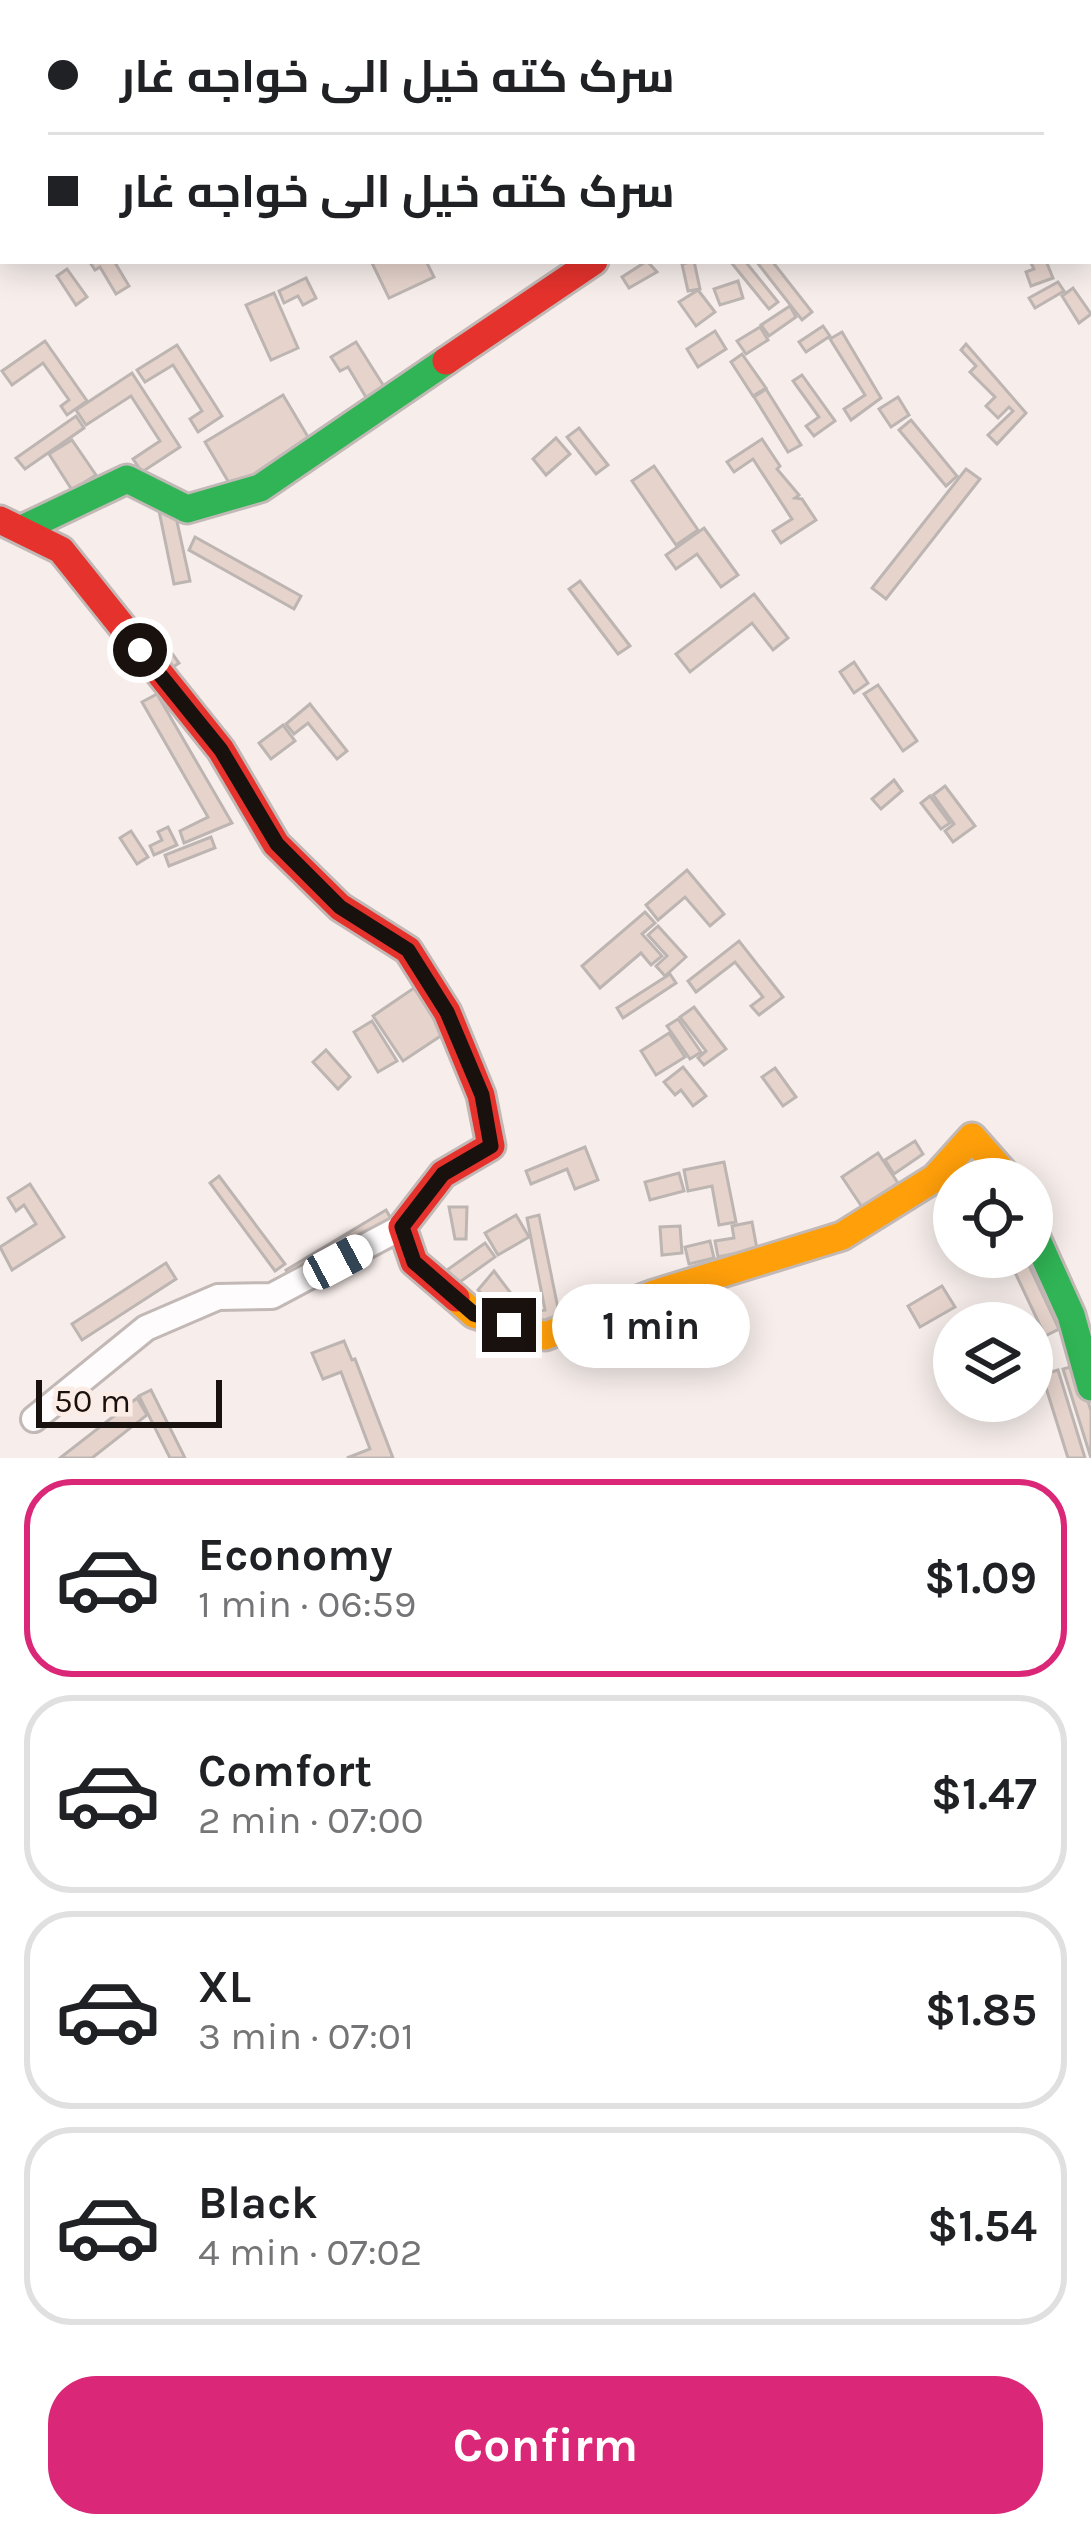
<!DOCTYPE html>
<meta charset="utf-8">
<style>
:root{--surface:#fff;--page:#f2f2f2;--text:#202124;--muted:#757577;--line:#e0e0e0;--accent:#db2777}
body{margin:0;font-family:Karla,Cairo,sans-serif;background:var(--page);color:var(--text);height:100vh;display:flex;flex-direction:column;font-size:45px;white-space:nowrap}
*{box-sizing:border-box;margin:0}
p{font-size:39px;color:var(--muted)}
.icon{flex:none;width:66px;height:66px;fill:none;stroke:currentColor;stroke-width:2;stroke-linecap:round;stroke-linejoin:round}
.map{position:relative;height:1458px;overflow:hidden}
.panel{display:flex;flex-direction:column;background:var(--surface);flex:1}
.panel>*{flex:none}
.banner{position:absolute;left:0px;top:0px;width:1092px;height:264px;box-shadow:0 6px 30px #0003;display:grid;align-content:center;height:264px;padding:0 48px;background:var(--surface)}
.fabs{position:absolute;left:933px;top:1158px;display:grid;gap:24px}
.fabs a{display:grid;place-items:center;width:120px;height:120px;border-radius:50%;background:var(--surface);box-shadow:0 6px 30px #0003;font-size:60px}
.scale{position:absolute;left:36px;bottom:30px;width:186px;box-sizing:border-box;padding-left:12px;border:6px solid #19110d;border-top:0;font-size:33px;line-height:42px;white-space:nowrap;color:#19110d;-webkit-text-stroke:9px #fcece6;paint-order:stroke}
.end{position:absolute;width:54px;height:54px;margin:-27px;border:15px solid #19110d;background:#fff;box-shadow:0 0 0 6px #fff}
.from{border-radius:50%}
.bubble{position:absolute;height:84px;border-radius:42px;background:var(--surface);box-shadow:0 6px 30px #0003;font-size:39px;font-weight:700;line-height:84px;text-align:center}
.car{position:absolute;width:36px;height:72px;margin:-36px -18px;border-radius:15px;box-shadow:0 0 9px 3px #0007;background:linear-gradient(#fff 24%,#345 0 40%,#fff 0 76%,#345 0 86%,#fff 0)}
.banner b{display:flex;align-items:center;gap:42px;height:114px;font-size:45px}
.banner b+b{border-top:3px solid var(--line)}
.banner i{width:30px;height:30px;background:var(--text)}
ul{padding:21px 0 0;list-style:none}
li{display:flex;align-items:center;gap:36px;height:198px;margin:0 24px 18px;padding:0 24px;border:6px solid var(--line);border-radius:48px}
li div{flex:1}
li b{display:block;font-size:45px}
li em{font-style:normal;font-weight:700}
li.selected{border-color:var(--accent)}
li>.icon{width:108px;height:108px;stroke-width:1.5}
.primary-button{display:flex;gap:24px;margin-top:auto;padding:24px 48px}
.primary-button a{flex:1;height:138px;border-radius:48px;background:var(--accent);color:#fff;font-size:48px;font-weight:700;line-height:138px;text-align:center}
.map>svg:first-child{display:block}
.building{fill:#e6d4cc;stroke:#bdb5b2;stroke-width:3}
.lines{fill:none;stroke-linecap:round;stroke-linejoin:round}
.street-casing{stroke:#c2b9b6;stroke-width:30}
.fast-casing{stroke:#c2b9b6;stroke-width:33}
.slow-casing{stroke:#c2b9b6;stroke-width:33}
.jam-casing{stroke:#c2b9b6;stroke-width:33}
.street{stroke:#fefcfc;stroke-width:24}
.fast{stroke:#30b455;stroke-width:27}
.slow{stroke:#ff9f0a;stroke-width:27}
.jam{stroke:#e5322d;stroke-width:27}
.route{stroke:#19110d;stroke-width:15}
</style>
<div class="map">
<svg width="1091" height="1458" viewBox="0 0 1091 1458">
<rect width="100%" height="100%" fill="#f7eeeb"/>
<!-- building -->
<g class="building">
<path d="M89 261H114L129 286 116 294 100 267 95 270Z"/>
<path d="M371 261H426L434 277 389 298Z"/>
<path d="M647 261 657 272 629 288 622 277Z"/>
<path d="M694 261 700 289 688 291 682 264Z"/>
<path d="M730 261H745L778 302 769 309Z"/>
<path d="M756 261H772L812 312 802 320Z"/>
<path d="M1030 261H1046L1053 278 1031 286 1026 272 1034 269Z"/>
<path d="M67 269 87 297 76 305 57 276Z"/>
<path d="M306 278 316 298 303 305 298 296 284 303 279 291Z"/>
<path d="M738 281 743 298 720 305 714 289Z"/>
<path d="M1058 282 1064 291 1035 308 1029 298Z"/>
<path d="M1073 288 1091 314 1079 323 1062 296Z"/>
<path d="M698 290 715 312 696 326 679 302Z"/>
<path d="M274 293 298 348 271 360 246 305Z"/>
<path d="M790 306 796 317 769 336 761 325Z"/>
<path d="M823 326 830 336 806 352 799 342Z"/>
<path d="M760 327 768 340 746 354 737 341Z"/>
<path d="M715 331 726 349 698 367 687 349Z"/>
<path d="M842 332 881 398 851 420 844 409 865 395 830 339Z"/>
<path d="M45 341 87 401 67 415 61 406 69 400 43 363 12 385 2 371Z"/>
<path d="M356 342 385 388 367 399 348 367 340 371 331 357Z"/>
<path d="M966 344 1026 413 997 444 988 435 1013 411 1009 407 998 418 986 406 995 397 970 372 976 366 961 350Z"/>
<path d="M177 345 222 416 198 432 190 419 202 411 173 365 145 382 137 370Z"/>
<path d="M742 354 766 388 753 396 731 362Z"/>
<path d="M132 373 180 447 142 472 133 459 160 441 131 396 86 425 76 410Z"/>
<path d="M802 375 835 421 814 436 806 426 819 417 793 381Z"/>
<path d="M766 389 801 445 788 452 754 397Z"/>
<path d="M283 395 314 447 235 493 205 442Z"/>
<path d="M898 397 909 415 891 427 879 409Z"/>
<path d="M76 416 84 428 25 469 16 458Z"/>
<path d="M911 420 957 476 946 486 899 430Z"/>
<path d="M579 428 608 465 596 474 567 437Z"/>
<path d="M556 438 570 454 546 475 533 459Z"/>
<path d="M762 439 780 466 777 469 799 495 795 498 802 499 816 520 781 543 773 531 792 519 753 459 734 472 727 462Z"/>
<path d="M72 440 96 475 72 490 49 454Z"/>
<path d="M654 466 698 530 676 545 632 481Z"/>
<path d="M966 469 980 479 886 599 872 588Z"/>
<path d="M174 508 190 581 174 584 159 511Z"/>
<path d="M704 528 738 575 721 587 697 554 676 569 666 555Z"/>
<path d="M195 537 301 596 294 609 189 550Z"/>
<path d="M580 581 630 646 618 654 569 589Z"/>
<path d="M754 594 788 638 773 650 752 623 690 672 676 654Z"/>
<path d="M148 620 179 663 167 671 137 628Z"/>
<path d="M854 662 868 683 854 693 840 672Z"/>
<path d="M878 685 917 741 903 751 864 694Z"/>
<path d="M157 694 232 823 184 843 180 831 208 817 142 702Z"/>
<path d="M310 704 347 751 337 759 308 723 294 734 286 724Z"/>
<path d="M283 725 295 741 271 759 259 743Z"/>
<path d="M894 780 902 791 881 809 872 799Z"/>
<path d="M945 786 975 826 953 842 945 831 954 824 933 795Z"/>
<path d="M930 796 950 823 941 829 921 803Z"/>
<path d="M168 827 177 845 154 855 150 846 162 840 158 832Z"/>
<path d="M131 831 148 857 137 864 120 838Z"/>
<path d="M211 837 215 848 169 866 165 855Z"/>
<path d="M687 870 724 914 710 926 685 897 658 920 646 905Z"/>
<path d="M645 912 655 923 642 934 662 956 651 965 641 953 600 988 582 966Z"/>
<path d="M658 926 686 957 665 976 656 966 667 956 648 935Z"/>
<path d="M739 941 783 997 759 1015 751 1006 763 997 735 962 696 992 688 981Z"/>
<path d="M670 974 676 983 623 1018 617 1008Z"/>
<path d="M414 988 445 1033 403 1061 373 1016Z"/>
<path d="M694 1007 726 1049 704 1065 698 1058 706 1051 680 1017Z"/>
<path d="M678 1019 701 1052 690 1059 667 1026Z"/>
<path d="M372 1021 397 1061 378 1072 354 1032Z"/>
<path d="M669 1033 685 1057 656 1075 641 1051Z"/>
<path d="M326 1050 350 1077 338 1089 313 1062Z"/>
<path d="M683 1067 706 1096 693 1106 681 1090 675 1095 664 1082Z"/>
<path d="M775 1068 796 1097 783 1106 762 1077Z"/>
<path d="M915 1141 923 1154 894 1174 885 1160Z"/>
<path d="M585 1147 598 1180 575 1189 567 1169 531 1184 526 1171Z"/>
<path d="M878 1153 898 1183 862 1207 842 1177Z"/>
<path d="M724 1162 736 1222 719 1225 712 1186 688 1191 684 1170Z"/>
<path d="M679 1173 684 1191 650 1200 645 1182Z"/>
<path d="M219 1176 285 1264 275 1271 210 1183Z"/>
<path d="M30 1184 64 1237 12 1270 0 1247 36 1224 24 1205 16 1211 8 1198Z"/>
<path d="M449 1207H467L466 1239H455Z"/>
<path d="M386 1210 393 1222 292 1281 286 1270Z"/>
<path d="M516 1215 529 1237 498 1255 485 1233Z"/>
<path d="M539 1215 560 1318 520 1326 518 1315 545 1310 527 1218Z"/>
<path d="M752 1222 757 1249 718 1257 715 1241 734 1238 732 1226Z"/>
<path d="M680 1226 682 1253 662 1255 660 1227Z"/>
<path d="M710 1241 714 1258 689 1264 685 1247Z"/>
<path d="M485 1243 495 1257 457 1284 447 1270Z"/>
<path d="M995 1257H1025L1059 1329 1045 1336 1011 1264 1000 1269Z"/>
<path d="M166 1263 176 1279 82 1340 72 1324Z"/>
<path d="M494 1271 522 1308 508 1319 478 1290Z"/>
<path d="M942 1286 955 1307 920 1327 908 1306Z"/>
<path d="M344 1341 352 1360 355 1359 393 1458H347L370 1449 341 1372 323 1379 312 1353Z"/>
<path d="M1077 1365 1091 1411V1458L1063 1369Z"/>
<path d="M1058 1370 1085 1458H1068L1042 1375Z"/>
<path d="M151 1390 185 1458H170L139 1396Z"/>
<path d="M137 1398 147 1415 92 1458H60Z"/>
</g>
<g class="lines">
<defs>
<g id="street">
<path d="M970 3 971 0"/>
<path d="M1089 157 1091 159"/>
<path d="M34 1419 146 1328 218 1297 272 1296 402 1227"/>
</g>
<g id="fast">
<path d="M22 529 127 479 187 509 260 488 446 361"/>
<path d="M1032 1229 1071 1315 1091 1387"/>
</g>
<g id="slow">
<path d="M47 0V3"/>
<path d="M456 1298 474 1314 545 1336 654 1294 842 1236 935 1178 972 1137 1009 1179"/>
</g>
<g id="jam">
<path d="M0 164 3 158"/>
<path d="M446 361 594 261"/>
<path d="M0 520 61 550 221 750 276 844 340 907 408 950 447 1012 481 1095 491 1146 443 1174 402 1227 414 1262 456 1298"/>
</g>
</defs>
<!-- street casing -->
<use href="#street" class="street-casing"/>
<!-- fast casing -->
<use href="#fast" class="fast-casing"/>
<!-- slow casing -->
<use href="#slow" class="slow-casing"/>
<!-- jam casing -->
<use href="#jam" class="jam-casing"/>
<!-- street -->
<use href="#street" class="street"/>
<!-- fast -->
<use href="#fast" class="fast"/>
<!-- slow -->
<use href="#slow" class="slow"/>
<!-- jam -->
<use href="#jam" class="jam"/>
</g>
<g class="lines">
<!-- route -->
<path class="route" d="M140 650 221 750 277 844 340 907 408 950 447 1012 482 1095 491 1146 443 1174 402 1227 414 1262 474 1314 509 1325"/>
</g>
</svg>
<div class="fabs">
<a><svg class="icon" aria-label="locate" viewBox="0 0 24 24"><circle cx="12" cy="12" r="6"/><path d="M12 2v4M12 18v4M2 12h4M18 12h4"/></svg></a>
<a><svg class="icon" aria-label="layers" viewBox="0 0 24 24"><path d="M12 4l9 5-9 5-9-5zM3 14l9 5 9-5"/></svg></a>
</div>
<div class="scale">50 m</div>
<i class="end from" style="left:140px;top:650px"></i>
<i class="end" style="left:509px;top:1325px"></i>
<div class="bubble" style="left:552px;top:1284px;width:198px">1 min</div>
<i class="car" style="left:338px;top:1262px;rotate:62deg"></i>
<div class="banner">
<b><i class="from"></i>سرک کته خیل الی خواجه غار</b>
<b><i></i>سرک کته خیل الی خواجه غار</b>
</div>
</div>
<section class="panel">
<ul>
<li class="selected"><svg class="icon" aria-label="car" viewBox="0 0 24 24"><path d="M5 17H2v-5l4-1 3-4h7l3 4 3 1v5h-3M9 17h6M6 11h13"/><circle cx="7" cy="17" r="2"/><circle cx="17" cy="17" r="2"/></svg><div><b>Economy</b><p>1 min · 06:59</p></div><em>$1.09</em></li>
<li><svg class="icon" aria-label="car" viewBox="0 0 24 24"><path d="M5 17H2v-5l4-1 3-4h7l3 4 3 1v5h-3M9 17h6M6 11h13"/><circle cx="7" cy="17" r="2"/><circle cx="17" cy="17" r="2"/></svg><div><b>Comfort</b><p>2 min · 07:00</p></div><em>$1.47</em></li>
<li><svg class="icon" aria-label="car" viewBox="0 0 24 24"><path d="M5 17H2v-5l4-1 3-4h7l3 4 3 1v5h-3M9 17h6M6 11h13"/><circle cx="7" cy="17" r="2"/><circle cx="17" cy="17" r="2"/></svg><div><b>XL</b><p>3 min · 07:01</p></div><em>$1.85</em></li>
<li><svg class="icon" aria-label="car" viewBox="0 0 24 24"><path d="M5 17H2v-5l4-1 3-4h7l3 4 3 1v5h-3M9 17h6M6 11h13"/><circle cx="7" cy="17" r="2"/><circle cx="17" cy="17" r="2"/></svg><div><b>Black</b><p>4 min · 07:02</p></div><em>$1.54</em></li>
</ul>
<div class="primary-button"><a>Confirm</a></div>
</section>
